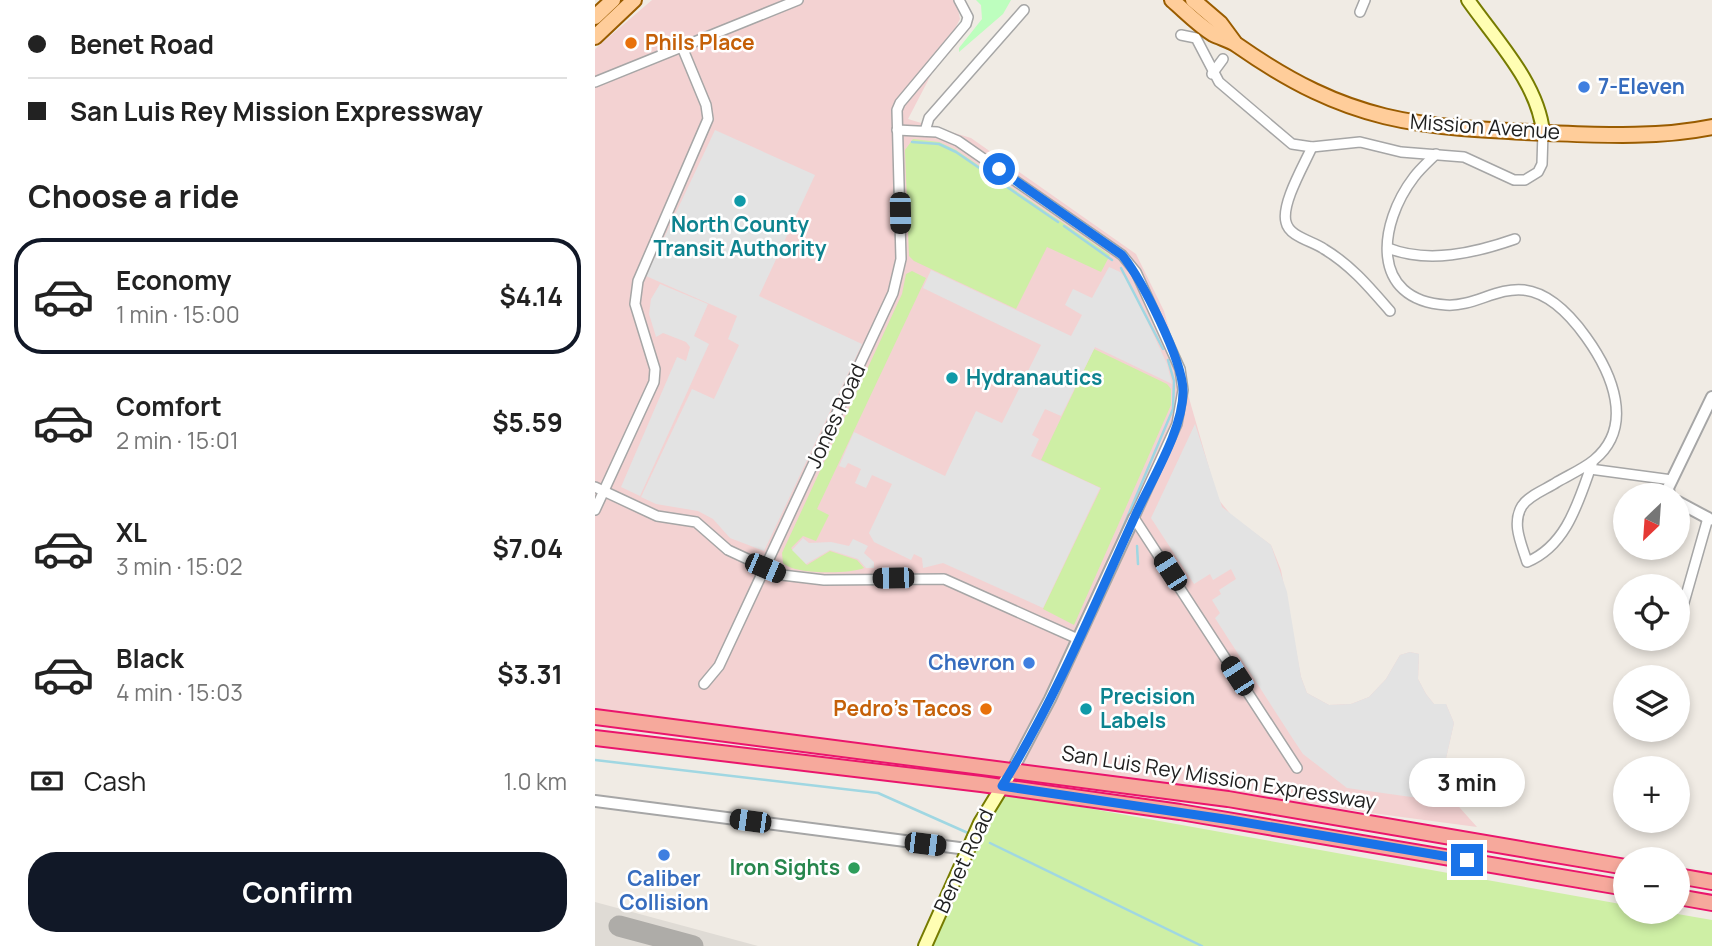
<!DOCTYPE html>
<meta charset="utf-8">
<style>
:root{--surface:#fff;--page:#f6f6f6;--text:#222;--muted:#767676;--line:#e0e0e0;--accent:#111827}
body{margin:0;font-family:Manrope,sans-serif;background:var(--page);color:var(--text);height:100vh;display:flex;flex-direction:column;font-size:26px;white-space:nowrap}
*{box-sizing:border-box;margin:0}
p{font-size:23px;color:var(--muted)}
.icon{flex:none;width:38px;height:38px;fill:none;stroke:currentColor;stroke-width:2;stroke-linecap:round;stroke-linejoin:round}
.map{position:relative;flex:1;overflow:hidden}
.side{display:flex;flex-direction:column;background:var(--surface);width:595px}
.side>*{flex:none}
.banner{display:grid;align-content:center;height:154px;padding:0 28px;background:var(--surface)}
.needle{width:46px;rotate:205deg}
.controls{position:absolute;left:1018px;top:483px;display:grid;gap:14px}
.controls a{display:grid;place-items:center;width:77px;height:77px;border-radius:50%;background:var(--surface);box-shadow:0 4px 10px #0003;font-size:35px}
.end{position:absolute;width:32px;height:32px;margin:-16px;border:9px solid #1a73e8;background:#fff;box-shadow:0 0 0 4px #fff}
.from{border-radius:50%}
.bubble{position:absolute;height:49px;border-radius:24px;background:var(--surface);box-shadow:0 4px 10px #0003;font-size:23px;font-weight:700;line-height:49px;text-align:center}
.car{position:absolute;width:21px;height:42px;margin:-21px -10px;border-radius:9px;box-shadow:0 0 5px 2px #0007;background:linear-gradient(#222 24%,#8ab4d8 0 40%,#222 0 76%,#8ab4d8 0 86%,#222 0)}
.banner b{display:flex;align-items:center;gap:24px;height:66px;font-size:26px}
.banner b+b{border-top:2px solid var(--line)}
.banner i{width:18px;height:18px;background:var(--text)}
ul{padding:0;list-style:none}
li{display:flex;align-items:center;gap:21px;height:116px;margin:0 14px 10px;padding:0 14px;border:4px solid transparent;border-radius:28px}
li div{flex:1}
li b{display:block;font-size:26px}
li em{font-style:normal;font-weight:700}
li.selected{border-color:var(--accent)}
li>.icon{width:63px;height:63px;stroke-width:1.5}
h2{padding:0 28px;font-size:32px;line-height:84px}
.pay{display:flex;align-items:center;gap:18px;height:77px;padding:0 28px;font-size:26px}
.pay p{margin-inline-start:auto}
.action{display:flex;gap:14px;margin-top:auto;padding:14px 28px}
.action a{flex:1;height:80px;border-radius:28px;background:var(--accent);color:#fff;font-size:28px;font-weight:700;line-height:80px;text-align:center}
main{display:flex;flex:1;min-height:0}
.map>svg:first-child{display:block}
.commercial{fill:#f3d2d2}
.airport{fill:#dfdbd5}
.grass{fill:#ceefa5}
.park{fill:#bdfebe}
.parking{fill:#e3e3e3}
.lines{fill:none;stroke-linecap:round;stroke-linejoin:round}
.stream{stroke:#a0d7e2;stroke-width:2.5}
.taxiway{stroke:#aeaca8;stroke-width:21}
.minor-casing{stroke:#a6a6a6;stroke-width:12}
.tertiary-casing{stroke:#a6a6a6;stroke-width:14}
.secondary-casing{stroke:#767b00;stroke-width:16}
.primary-casing{stroke:#995c00;stroke-width:18}
.trunk-casing{stroke:#ea156c;stroke-width:18}
.minor{stroke:#fff;stroke-width:9}
.tertiary{stroke:#fff;stroke-width:10}
.secondary{stroke:#fffeb3;stroke-width:12}
.primary{stroke:#ffcd9a;stroke-width:14}
.trunk{stroke:#f6a99c;stroke-width:14}
.route{stroke:#1a73e8;stroke-width:9}
.food-dot{fill:#e8710a;stroke:#fff;stroke-width:2.5}
.shop-dot{fill:#3f7fe0;stroke:#fff;stroke-width:2.5}
.culture-dot{fill:#0f9aa8;stroke:#fff;stroke-width:2.5}
.leisure-dot{fill:#2e9e5b;stroke:#fff;stroke-width:2.5}
.labels{text-anchor:middle;stroke-width:5;stroke-linejoin:round;paint-order:stroke}
.food-label{font-size:21px;font-weight:bold;fill:#c56008;stroke:#fff;text-anchor:start}
.shop-label{font-size:21px;font-weight:bold;fill:#366cbe;stroke:#fff;text-anchor:start}
.street-label{font-size:21px;fill:#1f1f1f;stroke:#fff}
.culture-label{font-size:21px;font-weight:bold;fill:#0d838f;stroke:#fff;text-anchor:start}
.leisure-label{font-size:21px;font-weight:bold;fill:#27864d;stroke:#fff;text-anchor:end}
</style>
<main>
<section class="side">
<div class="banner">
<b><i class="from"></i>Benet Road</b>
<b><i></i>San Luis Rey Mission Expressway</b>
</div>
<h2>Choose a ride</h2>
<ul>
<li class="selected"><svg class="icon" aria-label="car" viewBox="0 0 24 24"><path d="M5 17H2v-5l4-1 3-4h7l3 4 3 1v5h-3M9 17h6M6 11h13"/><circle cx="7" cy="17" r="2"/><circle cx="17" cy="17" r="2"/></svg><div><b>Economy</b><p>1 min · 15:00</p></div><em>$4.14</em></li>
<li><svg class="icon" aria-label="car" viewBox="0 0 24 24"><path d="M5 17H2v-5l4-1 3-4h7l3 4 3 1v5h-3M9 17h6M6 11h13"/><circle cx="7" cy="17" r="2"/><circle cx="17" cy="17" r="2"/></svg><div><b>Comfort</b><p>2 min · 15:01</p></div><em>$5.59</em></li>
<li><svg class="icon" aria-label="car" viewBox="0 0 24 24"><path d="M5 17H2v-5l4-1 3-4h7l3 4 3 1v5h-3M9 17h6M6 11h13"/><circle cx="7" cy="17" r="2"/><circle cx="17" cy="17" r="2"/></svg><div><b>XL</b><p>3 min · 15:02</p></div><em>$7.04</em></li>
<li><svg class="icon" aria-label="car" viewBox="0 0 24 24"><path d="M5 17H2v-5l4-1 3-4h7l3 4 3 1v5h-3M9 17h6M6 11h13"/><circle cx="7" cy="17" r="2"/><circle cx="17" cy="17" r="2"/></svg><div><b>Black</b><p>4 min · 15:03</p></div><em>$3.31</em></li>
</ul>
<div class="pay"><svg class="icon" aria-label="cash" viewBox="0 0 24 24"><path d="M3 7h18v10H3z"/><circle cx="12" cy="12" r="2"/></svg>Cash<p>1.0 km</p></div>
<div class="action"><a>Confirm</a></div>
</section>
<div class="map">
<svg width="1117" height="946" viewBox="0 0 1117 946">
<rect width="100%" height="100%" fill="#f0ebe4"/>
<!-- commercial -->
<path class="commercial" d="M57 0H361L365 19 313 119 376 138 541 254 569 311 623 499 637 516 676 545 686 570 706 677 712 693 734 705 756 704 774 697 791 679 805 655 815 652 824 654 823 679 831 694 839 704H851L859 723 847 776 848 789 882 827 0 710V49Z"/>
<!-- airport -->
<path class="airport" d="M0 902 163 946H0Z"/>
<!-- grass -->
<g class="grass">
<path d="M318 139 344 142 361 150 515 255 506 272 452 247 421 309 319 261 314 256 310 150Z"/>
<path d="M317 271 331 278 222 509 234 515 221 541 208 536 196 548 212 565 235 551 262 560 269 568C255 574 200 575 188 563L187 553 307 294 311 274Z"/>
<path d="M499 349 572 384 576 389V405L479 625 448 609 506 488 446 460Z"/>
<path d="M403 792 1031 905V912H1071L1117 920V946H330Z"/>
</g>
<!-- park -->
<path class="park" d="M381 0H416L408 14 364 52V48L387 19 386 5Z"/>
<!-- parking -->
<g class="parking">
<path d="M120 130 220 175 164 296 267 344 169 551 135 538 118 519 103 511 61 504 46 497 97 389 119 399 144 345 133 339 142 316 51 276Z"/>
<path d="M514 267 525 272 534 282 572 364 577 384 500 347 466 416 450 409 437 435 444 439 436 456 505 488 448 608 348 563 328 568 327 558 319 554 316 560 279 542 274 533 297 484 277 475 271 488 260 483 266 469 253 463 250 468 244 466 259 432 350 476 381 411 407 423 446 345 328 288 336 270 476 336 487 315 470 305 478 289 497 298Z"/>
<path d="M65 284 113 304 99 336 114 344 45 496 26 487 82 357 91 361 95 347 91 342 68 333 61 337 54 314 56 299Z"/>
<path d="M600 424 627 507 676 545 692 592 706 677 712 693 734 705 756 704 774 697 791 679 805 655 815 652 824 654 823 679 831 694 839 704H851L859 723 847 776 848 789 859 803 752 788 708 754 696 736 620 618 625 613 617 600 626 594 624 590 641 579 636 569 618 580 615 574 599 584 556 518Z"/>
<path d="M208 538 214 543 236 542 254 546 258 539 273 546 269 553 279 562V568H271L263 559 235 550 211 564 197 550Z"/>
</g>
<g class="lines">
<!-- stream -->
<g class="stream">
<path d="M317 142 344 144 361 152 463 222"/>
<path d="M469 226 517 260"/>
<path d="M526 268 568 349"/>
<path d="M524 537 578 409 579 381 573 360"/>
<path d="M542 546 543 564"/>
<path d="M0 760 283 793 373 833"/>
<path d="M395 843 607 946"/>
</g>
<!-- taxiway -->
<path class="taxiway" d="M24 926 98 946"/>
<defs>
<g id="minor">
<path d="M765 12 770 0"/>
<path d="M586 35 601 38 624 82 697 144 717 147 765 142 806 152 869 157 919 180H930L943 172 947 164 948 132"/>
<path d="M617 74 628 59"/>
<path d="M0 82 203 0"/>
<path d="M302 130 342 132 363 141 527 255 541 272 585 369 588 390 582 424 539 518 702 768"/>
<path d="M330 131 334 118 429 10"/>
<path d="M717 147C709 165 686 204 691 222 694 237 718 241 729 249 756 265 775 288 795 311"/>
<path d="M841 154C834 161 825 169 819 177 783 224 774 300 851 305 878 307 902 287 929 290 954 293 976 316 991 337 1017 373 1040 426 999 460 988 469 974 475 962 482 952 489 934 495 927 506 916 524 927 545 932 562 973 545 984 499 998 461"/>
<path d="M793 248C833 264 880 253 920 239"/>
<path d="M995 469 1077 480"/>
<path d="M0 487 62 516 101 522 133 550 187 575 229 580 349 579 483 639"/>
<path d="M0 510 59 382 60 369 40 304 43 281 113 119 111 105 87 47"/>
<path d="M1088 606 1113 518 1117 520"/>
<path d="M109 684 124 666 298 293 306 259 302 110 305 103 371 24 373 17 364 0"/>
</g>
<g id="tertiary">
<path d="M1074 495 1073 488 1117 397"/>
<path d="M1083 502 1113 518"/>
<path d="M418 769 455 699 539 518"/>
<path d="M0 801 372 849"/>
</g>
<g id="secondary">
<path d="M873 0C901 40 943 83 948 132"/>
<path d="M330 946 385 823 418 769"/>
</g>
<g id="primary">
<path d="M577 0C590 11 603 25 618 34 626 38 635 40 642 45 755 124 820 127 953 133 1007 135 1063 138 1117 127"/>
<path d="M598 0 625 23 639 42"/>
<path d="M0 17 18 0"/>
<path d="M0 37 39 0"/>
</g>
<g id="trunk">
<path d="M0 717 633 799 1031 867"/>
<path d="M0 738 386 784 585 812 1031 888"/>
<path d="M1083 876 1117 882"/>
<path d="M1083 897 1117 903"/>
</g>
</defs>
<!-- minor casing -->
<use href="#minor" class="minor-casing"/>
<!-- tertiary casing -->
<use href="#tertiary" class="tertiary-casing"/>
<!-- secondary casing -->
<use href="#secondary" class="secondary-casing"/>
<!-- primary casing -->
<use href="#primary" class="primary-casing"/>
<!-- trunk casing -->
<use href="#trunk" class="trunk-casing"/>
<!-- minor -->
<use href="#minor" class="minor"/>
<!-- tertiary -->
<use href="#tertiary" class="tertiary"/>
<!-- secondary -->
<use href="#secondary" class="secondary"/>
<!-- primary -->
<use href="#primary" class="primary"/>
<!-- trunk -->
<use href="#trunk" class="trunk"/>
</g>
<g class="lines">
<!-- route -->
<path class="route" d="M404 169 527 255C547 280 587 359 588 390 589 428 557 479 541 514 499 606 460 700 407 786L636 820 872 860"/>
</g>
<!-- markers -->
<g class="food-dot">
<circle cx="36" cy="43" r="7"/>
<circle cx="391" cy="709" r="7"/>
</g>
<g class="shop-dot">
<circle cx="989" cy="87" r="7"/>
<circle cx="434" cy="663" r="7"/>
<circle cx="69" cy="855" r="7"/>
</g>
<g class="culture-dot">
<circle cx="145" cy="201" r="7"/>
<circle cx="357" cy="378" r="7"/>
<circle cx="491" cy="709" r="7"/>
</g>
<circle class="leisure-dot" cx="259" cy="868" r="7"/>
<g class="labels">
<!-- food labels -->
<g class="food-label">
<text x="50" y="50">Phils Place</text>
<text x="377" y="716" text-anchor="end">Pedro's Tacos</text>
</g>
<!-- shop labels -->
<g class="shop-label">
<text x="1003" y="94">7-Eleven</text>
<text x="420" y="670" text-anchor="end">Chevron</text>
<text x="69" y="886" text-anchor="middle">Caliber<tspan x="69" dy="24">Collision</tspan></text>
</g>
<!-- street labels -->
<g class="street-label">
<text transform="translate(890 127) rotate(4)" y="7">Mission Avenue</text>
<text transform="translate(241 416) rotate(-65)" y="7">Jones Road</text>
<text transform="translate(624 778) rotate(9)" y="7">San Luis Rey Mission Expressway</text>
<text transform="translate(369 861) rotate(-65)" y="7">Benet Road</text>
</g>
<!-- culture labels -->
<g class="culture-label">
<text x="145" y="232" text-anchor="middle">North County<tspan x="145" dy="24">Transit Authority</tspan></text>
<text x="371" y="385">Hydranautics</text>
<text x="505" y="704">Precision<tspan x="505" dy="24">Labels</tspan></text>
</g>
<!-- leisure labels -->
<g class="leisure-label">
<text x="245" y="875">Iron Sights</text>
</g>
</g>
</svg>
<div class="controls">
<a><svg class="needle" viewBox="-14 -14 28 28"><path d="M0-13l5 13h-10z" fill="#e53935"/><path d="M0 13l5-13h-10z" fill="#767676"/></svg></a>
<a><svg class="icon" aria-label="locate" viewBox="0 0 24 24"><circle cx="12" cy="12" r="6"/><path d="M12 2v4M12 18v4M2 12h4M18 12h4"/></svg></a>
<a><svg class="icon" aria-label="layers" viewBox="0 0 24 24"><path d="M12 4l9 5-9 5-9-5zM3 14l9 5 9-5"/></svg></a>
<a>+</a>
<a>−</a>
</div>
<i class="end from" style="left:404px;top:169px"></i>
<i class="end" style="left:872px;top:860px"></i>
<div class="bubble" style="left:814px;top:758px;width:116px">3 min</div>
<i class="car" style="left:305px;top:213px;rotate:179deg"></i>
<i class="car" style="left:170px;top:568px;rotate:113deg"></i>
<i class="car" style="left:575px;top:571px;rotate:327deg"></i>
<i class="car" style="left:298px;top:578px;rotate:269deg"></i>
<i class="car" style="left:642px;top:676px;rotate:327deg"></i>
<i class="car" style="left:155px;top:821px;rotate:278deg"></i>
<i class="car" style="left:330px;top:844px;rotate:97deg"></i>
</div>
</main>
